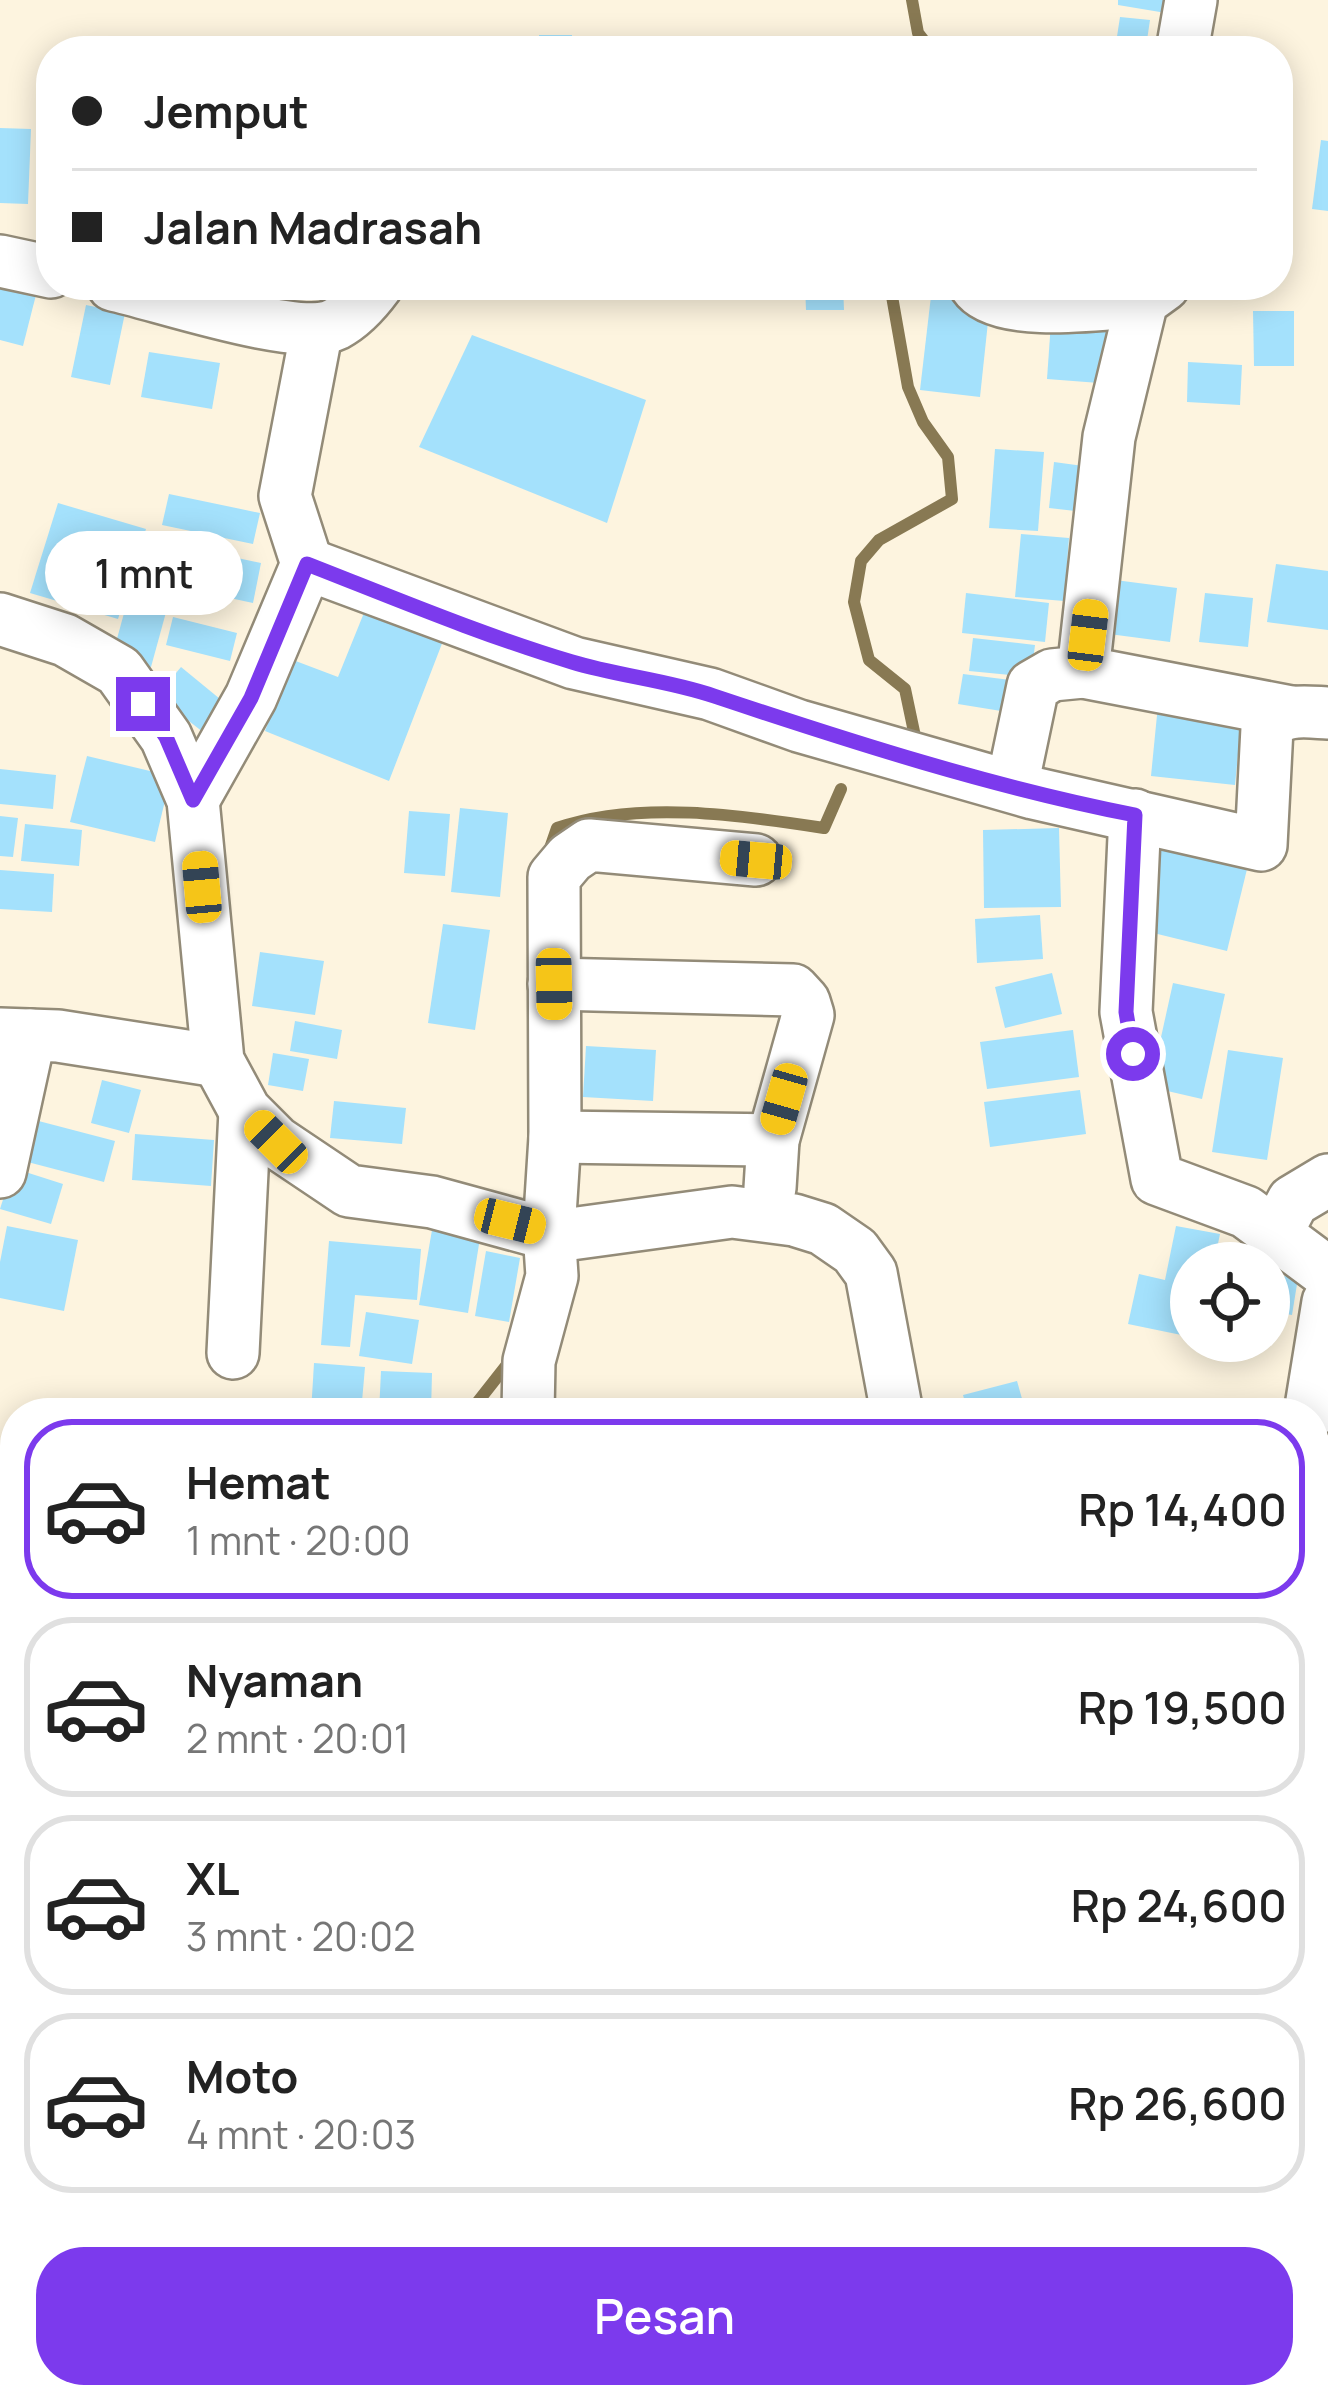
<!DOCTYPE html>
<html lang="id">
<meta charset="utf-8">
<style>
:root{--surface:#fff;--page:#f2f2f2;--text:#222;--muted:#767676;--line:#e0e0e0;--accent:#7c3aed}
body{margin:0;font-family:Manrope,sans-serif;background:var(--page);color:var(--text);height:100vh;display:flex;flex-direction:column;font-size:45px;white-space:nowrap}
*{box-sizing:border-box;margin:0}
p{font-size:39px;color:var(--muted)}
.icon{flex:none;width:66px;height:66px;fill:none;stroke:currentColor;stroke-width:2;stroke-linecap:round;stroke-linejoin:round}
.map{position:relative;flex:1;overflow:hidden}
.details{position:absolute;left:0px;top:1398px;width:1329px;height:1011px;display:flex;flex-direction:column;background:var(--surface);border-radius:48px 48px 0 0;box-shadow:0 6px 30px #0003}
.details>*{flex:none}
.guide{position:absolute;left:36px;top:36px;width:1257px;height:264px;border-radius:48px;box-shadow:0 6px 30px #0003;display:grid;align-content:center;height:264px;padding:0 36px;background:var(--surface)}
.tools{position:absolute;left:1170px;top:1242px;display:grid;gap:24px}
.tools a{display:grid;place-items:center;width:120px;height:120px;border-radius:50%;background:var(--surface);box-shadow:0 6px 30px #0003;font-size:60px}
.end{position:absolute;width:54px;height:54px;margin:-27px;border:15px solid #7c3aed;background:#fff;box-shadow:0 0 0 6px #fff}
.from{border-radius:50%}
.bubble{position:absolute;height:84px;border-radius:42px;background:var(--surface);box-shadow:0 6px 30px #0003;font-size:39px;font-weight:600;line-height:84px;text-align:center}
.car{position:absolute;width:36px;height:72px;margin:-36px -18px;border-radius:15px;box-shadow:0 0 9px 3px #0007;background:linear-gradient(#f5c518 24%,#345 0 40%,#f5c518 0 76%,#345 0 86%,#f5c518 0)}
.guide b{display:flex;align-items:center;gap:42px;height:114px;font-size:45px}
.guide b+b{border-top:3px solid var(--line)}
.guide i{width:30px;height:30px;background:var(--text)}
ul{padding:21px 0 0;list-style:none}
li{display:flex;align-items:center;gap:36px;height:180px;margin:0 24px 18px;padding:0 12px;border:6px solid var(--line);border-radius:48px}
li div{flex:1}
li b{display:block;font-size:45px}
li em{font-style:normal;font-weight:600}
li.current{border-color:var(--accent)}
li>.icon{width:108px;height:108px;stroke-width:1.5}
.primary-button{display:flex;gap:24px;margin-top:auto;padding:24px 36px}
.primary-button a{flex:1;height:138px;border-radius:48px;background:var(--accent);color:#fff;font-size:48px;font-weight:600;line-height:138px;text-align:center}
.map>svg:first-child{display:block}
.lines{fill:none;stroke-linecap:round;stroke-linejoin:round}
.stream{stroke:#887953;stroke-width:12}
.building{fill:#a4e1fc}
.minor-casing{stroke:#938b78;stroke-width:56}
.minor{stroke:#fff;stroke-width:51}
.route{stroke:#7c3aed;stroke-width:15}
</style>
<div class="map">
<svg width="1328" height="2407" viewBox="0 0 1328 2407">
<rect width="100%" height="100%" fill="#fdf4df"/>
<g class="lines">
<!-- stream -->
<g class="stream">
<path d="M912 0 918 33 932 51"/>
<path d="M890 285 908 387 923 422 948 457 952 499 879 540 861 561 854 602 869 660 905 689 917 746"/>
<path d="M548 854 557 828C638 800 740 815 824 828L841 789"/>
<path d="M469 1413 513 1357"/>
<path d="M725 2394 728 2407"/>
</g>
</g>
<!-- building -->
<g class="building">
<path d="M1118 0H1174L1172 14 1118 5Z"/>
<path d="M1120 17 1150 20 1146 47 1116 43Z"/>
<rect x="539" y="35" width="33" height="16"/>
<path d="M310 43 344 45 343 51H310Z"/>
<path d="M0 128 31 129 28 204 0 203Z"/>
<path d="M1321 140 1328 141V211L1312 209Z"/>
<path d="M40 279 23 346 0 340V282Z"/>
<path d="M644 285H725V291L644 292Z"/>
<path d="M805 285H843L844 310H806Z"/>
<path d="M931 296 990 303 980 397 920 390Z"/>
<path d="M86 305 125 313 110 385 71 377Z"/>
<path d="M1253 311H1294V366H1254Z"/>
<path d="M1051 322 1116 327 1112 384 1047 379Z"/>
<path d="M472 335 646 400 607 523 419 447Z"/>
<path d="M149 352 220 363 212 409 141 397Z"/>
<path d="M1188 362 1242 365 1240 405 1187 402Z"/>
<path d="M995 449 1044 452 1038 531 989 528Z"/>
<path d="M1054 462 1098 468 1093 513 1049 508Z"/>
<path d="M169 494 260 513 253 544 162 525Z"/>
<path d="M58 503 146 529 118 619 30 593Z"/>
<path d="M1021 534 1069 538 1064 601 1015 597Z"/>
<path d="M196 549 261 563 253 603 188 589Z"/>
<path d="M1276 564 1328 571V630L1267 622Z"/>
<path d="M1115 580 1177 588 1170 642 1109 634Z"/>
<path d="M132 584 171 594 151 667 112 657Z"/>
<path d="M966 593 1049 603 1045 642 962 633Z"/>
<path d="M1205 593 1253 598 1248 647 1199 642Z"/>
<path d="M370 598 448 628 389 781 265 731 293 660 338 677Z"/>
<path d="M173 617 237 633 230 661 166 645Z"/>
<path d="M973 638 1035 645 1031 677 969 671Z"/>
<path d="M181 667 231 708 208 736 157 696Z"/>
<path d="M963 674 1025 682 1020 714 958 704Z"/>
<path d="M1158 705 1242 714 1235 785 1151 776Z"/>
<path d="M87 756 171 776 155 842 70 822Z"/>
<path d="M0 769 56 775 53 809 0 804Z"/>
<path d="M460 808 508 813 500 897 451 892Z"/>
<path d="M409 811 450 814 445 876 404 873Z"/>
<path d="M0 816 18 818 13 857 0 856Z"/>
<path d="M25 824 82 830 79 866 21 861Z"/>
<path d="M1059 828 1061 907 984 908 983 830Z"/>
<path d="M1155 838 1249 861 1227 951 1133 928Z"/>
<path d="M0 870 54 874 52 912 0 909Z"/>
<path d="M1040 915 1043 959 977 963 975 919Z"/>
<path d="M443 924 490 930 475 1030 428 1023Z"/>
<path d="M260 952 324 961 315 1015 252 1006Z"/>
<path d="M1052 973 1062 1014 1005 1028 995 987Z"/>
<path d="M1173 983 1225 994 1202 1099 1150 1087Z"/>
<path d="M295 1021 342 1030 337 1059 290 1051Z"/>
<path d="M1073 1030 1079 1077 987 1089 980 1042Z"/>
<path d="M586 1046 656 1050 653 1101 583 1097Z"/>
<path d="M1228 1050 1283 1058 1267 1160 1212 1152Z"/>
<path d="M273 1053 309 1059 303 1091 268 1085Z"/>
<path d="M102 1080 141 1090 129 1133 91 1123Z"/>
<path d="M1080 1090 1086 1134 990 1147 984 1102Z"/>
<path d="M334 1101 406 1108 402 1144 330 1138Z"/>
<path d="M31 1119 115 1141 104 1182 20 1160Z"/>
<path d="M135 1134 214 1140 211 1186 132 1180Z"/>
<path d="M13 1168 63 1184 51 1224 0 1209Z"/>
<path d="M7 1226 78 1240 64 1311 0 1298V1262Z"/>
<path d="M1176 1226 1220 1234 1214 1263H1191V1337L1128 1324 1139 1274 1165 1280Z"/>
<path d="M432 1230 480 1238 468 1313 419 1305Z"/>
<path d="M329 1241 421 1249 417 1300 355 1295 350 1347 321 1345Z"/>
<path d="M486 1251 520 1258 509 1322 475 1316Z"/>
<path d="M1269 1274 1298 1278 1292 1315 1269 1311Z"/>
<path d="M366 1312 419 1320 412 1364 359 1356Z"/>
<path d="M314 1363 365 1367 361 1413H311Z"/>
<path d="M381 1371 432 1373 431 1413H379Z"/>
<path d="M1017 1381 1026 1413H968L963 1395Z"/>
<path d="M1321 1503 1328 1504V1543H1318Z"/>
<path d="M1314 1550H1328V1596L1314 1595Z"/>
<path d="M1314 1628 1328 1631 1323 1689 1314 1687Z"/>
<path d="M1323 1689 1328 1690V1734L1317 1733Z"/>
<path d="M0 1937 15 1942V1989L0 1984Z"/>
<path d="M1319 1943 1328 1944V1991L1314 1989Z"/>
<path d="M0 1990 12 1993 1 2033H0Z"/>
<path d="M1314 2060 1328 2062V2124L1314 2122Z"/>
<path d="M0 2182 15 2186V2244L0 2241Z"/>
<path d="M1314 2262H1328V2338L1314 2337Z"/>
<path d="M0 2285 15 2289V2336L0 2333Z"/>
<path d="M1314 2372 1328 2373V2407H1312Z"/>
</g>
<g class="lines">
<defs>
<g id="minor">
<path d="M1182 51 1191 0"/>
<path d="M0 261 51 272"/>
<path d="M113 285C159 295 299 343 336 324 353 315 366 300 377 285"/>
<path d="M975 285C998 319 1104 304 1142 301"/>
<path d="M307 564 574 663 710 694 799 726 1033 793 1261 845 1267 728C1281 707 1306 712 1328 713"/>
<path d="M0 619 65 640 119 671 166 737 193 800 218 1061 245 1111 276 1142 349 1191 432 1202 556 1236 732 1212 794 1220 823 1229 855 1251 871 1273 897 1413"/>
<path d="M1083 672 1291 712"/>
<path d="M1012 786 1033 686 1052 675 1083 672 1109 437 1142 301 1164 285"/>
<path d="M193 800 251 697 307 564 285 496 317 329"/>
<path d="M1135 815 1126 1012 1157 1179 1246 1212 1328 1273"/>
<path d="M554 984 793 990 804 1002 808 1015 773 1140 770 1188"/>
<path d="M0 1034 58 1036 218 1061"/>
<path d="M555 1137 773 1140"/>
<path d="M0 1172 30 1035"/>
<path d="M1275 1235 1293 1201 1328 1180"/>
<path d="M233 1353 245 1111"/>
<path d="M528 1413 529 1361 552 1276 549 1231 555 1137 554 877 570 858 589 845 756 860"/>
<path d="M1310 1413 1328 1302"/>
<path d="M0 1506H15"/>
<path d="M1314 1617 1328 1619"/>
<path d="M1314 1924 1328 1927"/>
<path d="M0 1934 15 1937"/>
<path d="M0 2138 14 2140"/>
<path d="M0 2253 15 2257"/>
<path d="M345 2394 349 2407"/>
<path d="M530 2394 533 2407"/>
<path d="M1283 2394 1284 2407"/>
<path d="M133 2407 189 2394"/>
</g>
</defs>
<!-- minor casing -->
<use href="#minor" class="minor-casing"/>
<!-- minor -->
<use href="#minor" class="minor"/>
</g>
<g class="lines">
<!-- route -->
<path class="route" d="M143 704 166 737 193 800 251 698 307 564C394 598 482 635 572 662 618 676 667 680 714 696 852 742 992 787 1135 815L1126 1012 1133 1054"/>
</g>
</svg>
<div class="tools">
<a><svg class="icon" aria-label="locate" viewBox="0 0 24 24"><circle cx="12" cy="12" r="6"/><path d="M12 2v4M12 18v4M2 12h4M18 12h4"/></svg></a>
</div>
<i class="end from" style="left:1133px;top:1054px"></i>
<i class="end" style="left:143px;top:704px"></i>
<div class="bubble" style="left:45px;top:531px;width:198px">1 mnt</div>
<i class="car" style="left:1088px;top:635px;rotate:7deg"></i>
<i class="car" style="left:756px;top:860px;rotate:275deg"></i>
<i class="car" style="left:202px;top:887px;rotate:355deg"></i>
<i class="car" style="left:554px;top:984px;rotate:179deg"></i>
<i class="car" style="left:784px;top:1099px;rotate:196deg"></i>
<i class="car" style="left:276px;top:1142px;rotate:315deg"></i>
<i class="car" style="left:510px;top:1221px;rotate:104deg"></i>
<div class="guide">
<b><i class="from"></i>Jemput</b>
<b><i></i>Jalan Madrasah</b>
</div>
<section class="details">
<ul>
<li class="current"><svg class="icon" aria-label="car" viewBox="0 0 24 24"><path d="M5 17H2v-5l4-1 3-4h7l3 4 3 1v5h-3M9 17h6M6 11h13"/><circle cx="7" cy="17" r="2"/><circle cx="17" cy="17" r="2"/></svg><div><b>Hemat</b><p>1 mnt · 20:00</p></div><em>Rp 14,400</em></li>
<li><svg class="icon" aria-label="car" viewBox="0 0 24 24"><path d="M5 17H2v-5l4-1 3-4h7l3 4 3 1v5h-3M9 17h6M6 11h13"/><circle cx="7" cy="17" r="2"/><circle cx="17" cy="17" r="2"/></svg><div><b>Nyaman</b><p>2 mnt · 20:01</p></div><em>Rp 19,500</em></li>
<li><svg class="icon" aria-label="car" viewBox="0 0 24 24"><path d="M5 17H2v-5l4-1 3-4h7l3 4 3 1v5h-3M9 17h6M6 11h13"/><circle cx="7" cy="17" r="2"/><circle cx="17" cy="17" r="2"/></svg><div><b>XL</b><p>3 mnt · 20:02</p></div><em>Rp 24,600</em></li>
<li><svg class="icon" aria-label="car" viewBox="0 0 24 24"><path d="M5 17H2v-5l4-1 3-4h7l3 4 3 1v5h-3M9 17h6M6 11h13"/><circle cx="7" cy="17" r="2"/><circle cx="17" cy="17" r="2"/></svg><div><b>Moto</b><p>4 mnt · 20:03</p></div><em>Rp 26,600</em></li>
</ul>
<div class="primary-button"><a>Pesan</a></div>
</section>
</div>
